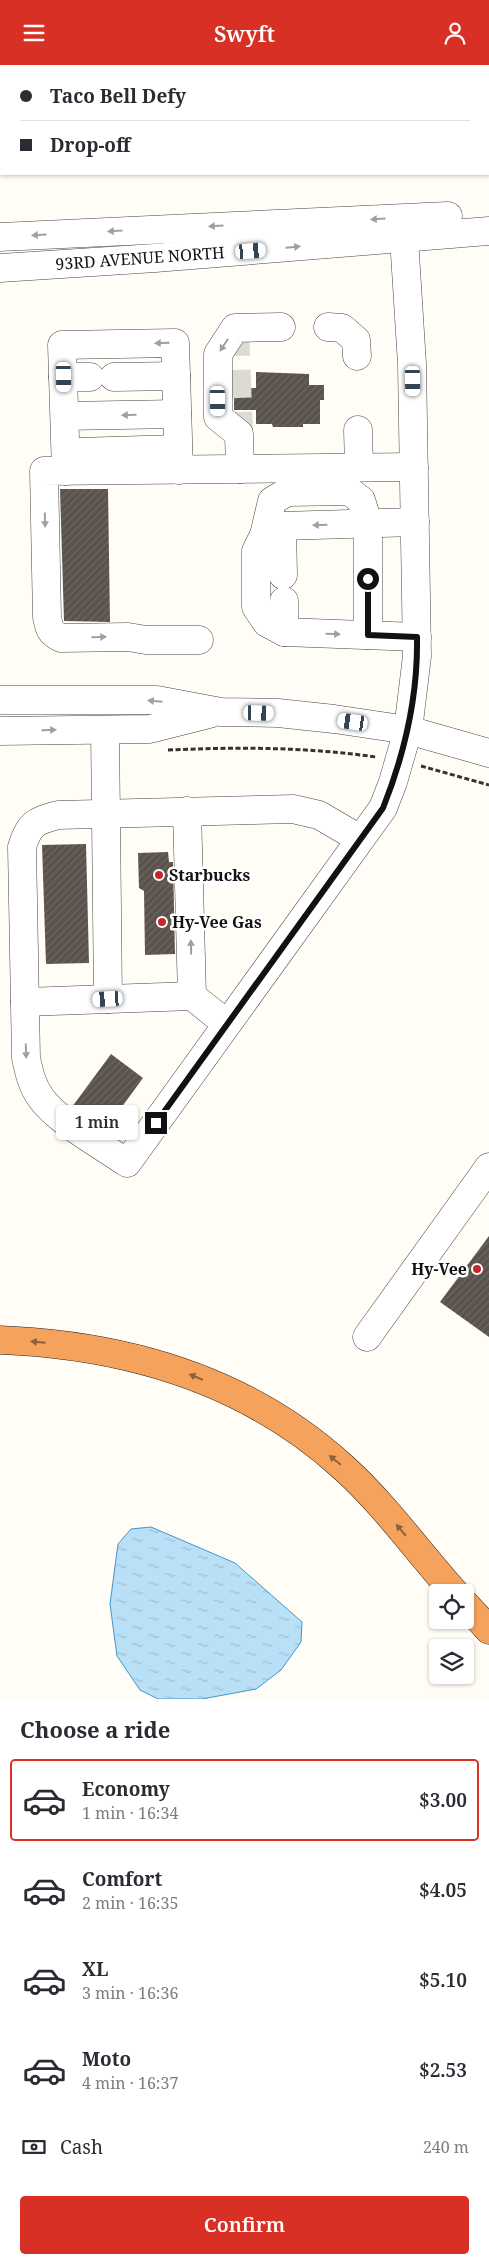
<!DOCTYPE html>
<meta charset="utf-8">
<style>
:root{--surface:#fff;--page:#f7f7f7;--text:#2b2b33;--muted:#7c7c81;--line:#e1e1e2;--accent:#d93025}
body{margin:0;font-family:"Noto Serif",serif;background:var(--page);color:var(--text);height:100vh;display:flex;flex-direction:column;font-size:19px;white-space:nowrap}
*{box-sizing:border-box;margin:0}
p{font-size:16px;color:var(--muted)}
.icon{flex:none;width:28px;height:28px;fill:none;stroke:currentColor;stroke-width:2;stroke-linecap:round;stroke-linejoin:round}
.map{position:relative;height:1634px;overflow:hidden}
.sheet{display:flex;flex-direction:column;background:var(--surface);flex:1}
.sheet>*{flex:none}
.guide{position:absolute;left:0px;top:0px;width:490px;height:110px;box-shadow:0 1px 4px #0004;display:grid;align-content:center;height:110px;padding:0 20px;background:var(--surface)}
.buttons{position:absolute;left:429px;top:1519px;display:grid;gap:10px}
.buttons a{display:grid;place-items:center;width:45px;height:45px;border-radius:5px;background:var(--surface);box-shadow:0 1px 4px #0004;font-size:25px}
.end{position:absolute;width:22px;height:22px;margin:-11px;border:6px solid #111;background:#fff;box-shadow:0 0 0 2px #fff}
.from{border-radius:50%}
.bubble{position:absolute;height:35px;border-radius:5px;background:var(--surface);box-shadow:0 1px 4px #0004;font-size:16px;font-weight:600;line-height:35px;text-align:center}
.car{position:absolute;width:15px;height:30px;margin:-15px -8px;border-radius:6px;box-shadow:0 0 4px 1px #0007;background:linear-gradient(#fff 24%,#345 0 40%,#fff 0 76%,#345 0 86%,#fff 0)}
.guide b{display:flex;align-items:center;gap:18px;height:48px;font-size:19px}
.guide b+b{border-top:1px solid var(--line)}
.guide i{width:12px;height:12px;background:var(--text)}
ul{padding:0;list-style:none}
li{display:flex;align-items:center;gap:15px;height:82px;margin:0 10px 8px;padding:0 10px;border:2px solid transparent;border-radius:5px}
li div{flex:1}
li b{display:block;font-size:19px}
li em{font-style:normal;font-weight:600}
li.current{border-color:var(--accent)}
li>.icon{width:45px;height:45px;stroke-width:1.5}
h2{padding:0 20px;font-size:22px;line-height:60px}
.pay{display:flex;align-items:center;gap:12px;height:55px;padding:0 20px;font-size:19px}
.pay p{margin-inline-start:auto}
.cta{display:flex;gap:10px;margin-top:auto;padding:10px 20px}
.cta a{flex:1;height:58px;border-radius:5px;background:var(--accent);color:#fff;font-size:20px;font-weight:600;line-height:58px;text-align:center}
header{display:flex;justify-content:space-between;align-items:center;height:65px;padding:0 20px;background:var(--accent);color:#fff;font-size:22px;font-weight:600}
.map>svg:first-child{display:block}
.water{fill:url(#water-ripples);stroke:#3f96cf}
.building{fill:url(#building-hatch)}
.lines{fill:none;stroke-linecap:round;stroke-linejoin:round}
.minor-tunnel{stroke:#dbdad3;stroke-width:28;stroke-dasharray:28 14;stroke-linecap:butt}
.minor-casing{stroke:#444;stroke-width:29}
.highway-casing{stroke:#222;stroke-width:29}
.path{stroke:#333;stroke-width:3;stroke-dasharray:5 2.5;stroke-linecap:butt}
.minor{stroke:#fff;stroke-width:28}
.highway{stroke:#f5a25d;stroke-width:28}
.oneway{fill:#a0a0a0}
.oneway2{fill:#8e613b}
.route{stroke:#111;stroke-width:6}
.poi-dot{fill:#c4262e;stroke:#fff;stroke-width:2}
.labels{text-anchor:middle;stroke-width:5;stroke-linejoin:round;paint-order:stroke}
.street-label{font-size:16px;fill:#111;stroke:#fff}
.poi-label{font-size:16px;font-weight:bold;fill:#111;stroke:#fff;text-anchor:start}
</style>
<header><svg class="icon" aria-label="menu" viewBox="0 0 24 24"><path d="M4 6h16M4 12h16M4 18h16"/></svg>Swyft<svg class="icon" aria-label="person" viewBox="0 0 24 24"><circle cx="12" cy="8" r="4"/><path d="M4 21q1-7 8-7t8 7"/></svg></header>
<div class="map">
<svg width="489" height="1634" viewBox="0 0 489 1634">
<defs>
<pattern id="water-ripples" width="26" height="14" patternUnits="userSpaceOnUse" patternTransform="scale(1.25)"><rect width="26" height="14" fill="#b9e0f7"/><path d="M2 4q2-2 4 0t4 0M15 11q2-2 4 0t4 0" fill="none" stroke="#9ebfd3"/></pattern>
<pattern id="building-hatch" width="6" height="6" patternUnits="userSpaceOnUse" patternTransform="scale(1.25)"><rect width="6" height="6" fill="#5a524d"/><path d="M-1 1l2-2M0 6l6-6M5 7l2-2" fill="none" stroke="#6d6662"/></pattern>
</defs>
<rect width="100%" height="100%" fill="#fffdf5"/>
<!-- water -->
<path class="water" d="M151 1462 235 1498 302 1557 301 1577 281 1605 256 1624 202 1634H158L140 1625 117 1591 110 1539 118 1479 131 1464Z"/>
<!-- building -->
<g class="building">
<path d="M256 307 309 309V320H324V335H320V359H303V362H273L272 359H256V345H234V323H256Z"/>
<path d="M60 424H108L110 557 64 556Z"/>
<path d="M86 779 89 898 46 899 42 780Z"/>
<path d="M168 787 169 797H173L175 889 145 890 144 826 139 823 138 788Z"/>
<path d="M111 989 143 1013 105 1065 72 1042Z"/>
<path d="M489 1171V1272L440 1237Z"/>
</g>
<g class="lines">
<!-- minor-tunnel -->
<path class="minor-tunnel" d="M235 263 239 369"/>
<defs>
<g id="minor">
<path d="M0 172 448 151"/>
<path d="M0 203 155 193 489 166"/>
<path d="M328 262 342 263 356 275 357 291"/>
<path d="M63 312H90"/>
<path d="M114 312 176 311"/>
<path d="M65 351 177 349"/>
<path d="M358 365 359 402"/>
<path d="M77 387 178 384"/>
<path d="M240 404 239 369 218 352V289L235 263 281 262"/>
<path d="M66 406 62 280 175 278 179 405"/>
<path d="M415 457 282 461 264 470 256 486V542L267 558 284 567 417 572"/>
<path d="M282 461 283 510"/>
<path d="M264 470 272 436 287 427 349 426 361 435 368 458V570"/>
<path d="M284 567V536"/>
<path d="M199 575H146L128 572 61 573C50 568 49 563 47 552L44 406 414 402"/>
<path d="M0 635H157L221 647 278 648 334 654 408 665 489 688"/>
<path d="M105 665 108 934"/>
<path d="M0 666 150 664 209 649"/>
<path d="M187 746 192 931"/>
<path d="M360 774 319 750 293 744 58 750C35 756 29 759 22 782L26 993C29 1007 32 1021 41 1033 57 1056 103 1081 127 1098L383 743 393 717 408 665 417 591 412 299 404 173"/>
<path d="M25 937 192 931 227 959"/>
<path d="M367 1272 489 1102"/>
</g>
<g id="highway">
<path d="M0 1275C127 1280 248 1315 344 1403 385 1440 418 1487 455 1528"/>
<path d="M465 1539 489 1565"/>
</g>
</defs>
<!-- minor casing -->
<use href="#minor" class="minor-casing"/>
<!-- highway casing -->
<use href="#highway" class="highway-casing"/>
<!-- path -->
<g class="path">
<path d="M168 685C238 682 306 682 376 692"/>
<path d="M421 701 489 720"/>
</g>
<!-- minor -->
<use href="#minor" class="minor"/>
<!-- highway -->
<use href="#highway" class="highway"/>
</g>
<!-- one-way arrows -->
<defs><path id="oneway-solid" d="M-6-.8H1V-3.2L6.5 0L1 3.2V.8H-6Z" transform="scale(1.25)"/></defs>
<g class="oneway">
<use href="#oneway-solid" transform="translate(378 154) rotate(177)"/>
<use href="#oneway-solid" transform="translate(216 161) rotate(177)"/>
<use href="#oneway-solid" transform="translate(115 166) rotate(177)"/>
<use href="#oneway-solid" transform="translate(39 170) rotate(177)"/>
<use href="#oneway-solid" transform="translate(293 182) rotate(-5)"/>
<use href="#oneway-solid" transform="translate(162 278) rotate(179)"/>
<use href="#oneway-solid" transform="translate(224 280) rotate(123)"/>
<use href="#oneway-solid" transform="translate(129 350) rotate(179)"/>
<use href="#oneway-solid" transform="translate(45 455) rotate(89)"/>
<use href="#oneway-solid" transform="translate(320 460) rotate(178)"/>
<use href="#oneway-solid" transform="translate(333 569) rotate(2)"/>
<use href="#oneway-solid" transform="translate(99 572) rotate(-1)"/>
<use href="#oneway-solid" transform="translate(155 636) rotate(-175)"/>
<use href="#oneway-solid" transform="translate(49 665) rotate(-1)"/>
<use href="#oneway-solid" transform="translate(191 882) rotate(-91)"/>
<use href="#oneway-solid" transform="translate(26 986) rotate(88)"/>
</g>
<g class="oneway2">
<use href="#oneway-solid" transform="translate(38 1277) rotate(-175)"/>
<use href="#oneway-solid" transform="translate(196 1312) rotate(-158)"/>
<use href="#oneway-solid" transform="translate(335 1395) rotate(-141)"/>
<use href="#oneway-solid" transform="translate(401 1465) rotate(-130)"/>
</g>
<g class="lines">
<!-- route -->
<path class="route" d="M156 1058 383 743C405 688 418 630 417 572L368 570V514"/>
</g>
<!-- markers -->
<g class="poi-dot">
<circle cx="159" cy="810" r="5"/>
<circle cx="162" cy="857" r="5"/>
<circle cx="477" cy="1204" r="5"/>
</g>
<g class="labels">
<!-- street labels -->
<g class="street-label">
<text transform="translate(140 193) rotate(-4)" y="6">93RD AVENUE NORTH</text>
</g>
<!-- poi labels -->
<g class="poi-label">
<text x="169" y="816">Starbucks</text>
<text x="172" y="863">Hy-Vee Gas</text>
<text x="467" y="1210" text-anchor="end">Hy-Vee</text>
</g>
</g>
</svg>
<div class="buttons">
<a><svg class="icon" aria-label="locate" viewBox="0 0 24 24"><circle cx="12" cy="12" r="6"/><path d="M12 2v4M12 18v4M2 12h4M18 12h4"/></svg></a>
<a><svg class="icon" aria-label="layers" viewBox="0 0 24 24"><path d="M12 4l9 5-9 5-9-5zM3 14l9 5 9-5"/></svg></a>
</div>
<i class="end from" style="left:368px;top:514px"></i>
<i class="end" style="left:156px;top:1058px"></i>
<div class="bubble" style="left:56px;top:1040px;width:82px">1 min</div>
<i class="car" style="left:251px;top:186px;rotate:85deg"></i>
<i class="car" style="left:64px;top:312px;rotate:179deg"></i>
<i class="car" style="left:413px;top:316px;rotate:179deg"></i>
<i class="car" style="left:218px;top:336px;rotate:179deg"></i>
<i class="car" style="left:259px;top:648px;rotate:91deg"></i>
<i class="car" style="left:353px;top:657px;rotate:278deg"></i>
<i class="car" style="left:108px;top:934px;rotate:267deg"></i>
<div class="guide">
<b><i class="from"></i>Taco Bell Defy</b>
<b><i></i>Drop-off</b>
</div>
</div>
<section class="sheet">
<h2>Choose a ride</h2>
<ul>
<li class="current"><svg class="icon" aria-label="car" viewBox="0 0 24 24"><path d="M5 17H2v-5l4-1 3-4h7l3 4 3 1v5h-3M9 17h6M6 11h13"/><circle cx="7" cy="17" r="2"/><circle cx="17" cy="17" r="2"/></svg><div><b>Economy</b><p>1 min · 16:34</p></div><em>$3.00</em></li>
<li><svg class="icon" aria-label="car" viewBox="0 0 24 24"><path d="M5 17H2v-5l4-1 3-4h7l3 4 3 1v5h-3M9 17h6M6 11h13"/><circle cx="7" cy="17" r="2"/><circle cx="17" cy="17" r="2"/></svg><div><b>Comfort</b><p>2 min · 16:35</p></div><em>$4.05</em></li>
<li><svg class="icon" aria-label="car" viewBox="0 0 24 24"><path d="M5 17H2v-5l4-1 3-4h7l3 4 3 1v5h-3M9 17h6M6 11h13"/><circle cx="7" cy="17" r="2"/><circle cx="17" cy="17" r="2"/></svg><div><b>XL</b><p>3 min · 16:36</p></div><em>$5.10</em></li>
<li><svg class="icon" aria-label="car" viewBox="0 0 24 24"><path d="M5 17H2v-5l4-1 3-4h7l3 4 3 1v5h-3M9 17h6M6 11h13"/><circle cx="7" cy="17" r="2"/><circle cx="17" cy="17" r="2"/></svg><div><b>Moto</b><p>4 min · 16:37</p></div><em>$2.53</em></li>
</ul>
<div class="pay"><svg class="icon" aria-label="cash" viewBox="0 0 24 24"><path d="M3 7h18v10H3z"/><circle cx="12" cy="12" r="2"/></svg>Cash<p>240 m</p></div>
<div class="cta"><a>Confirm</a></div>
</section>
